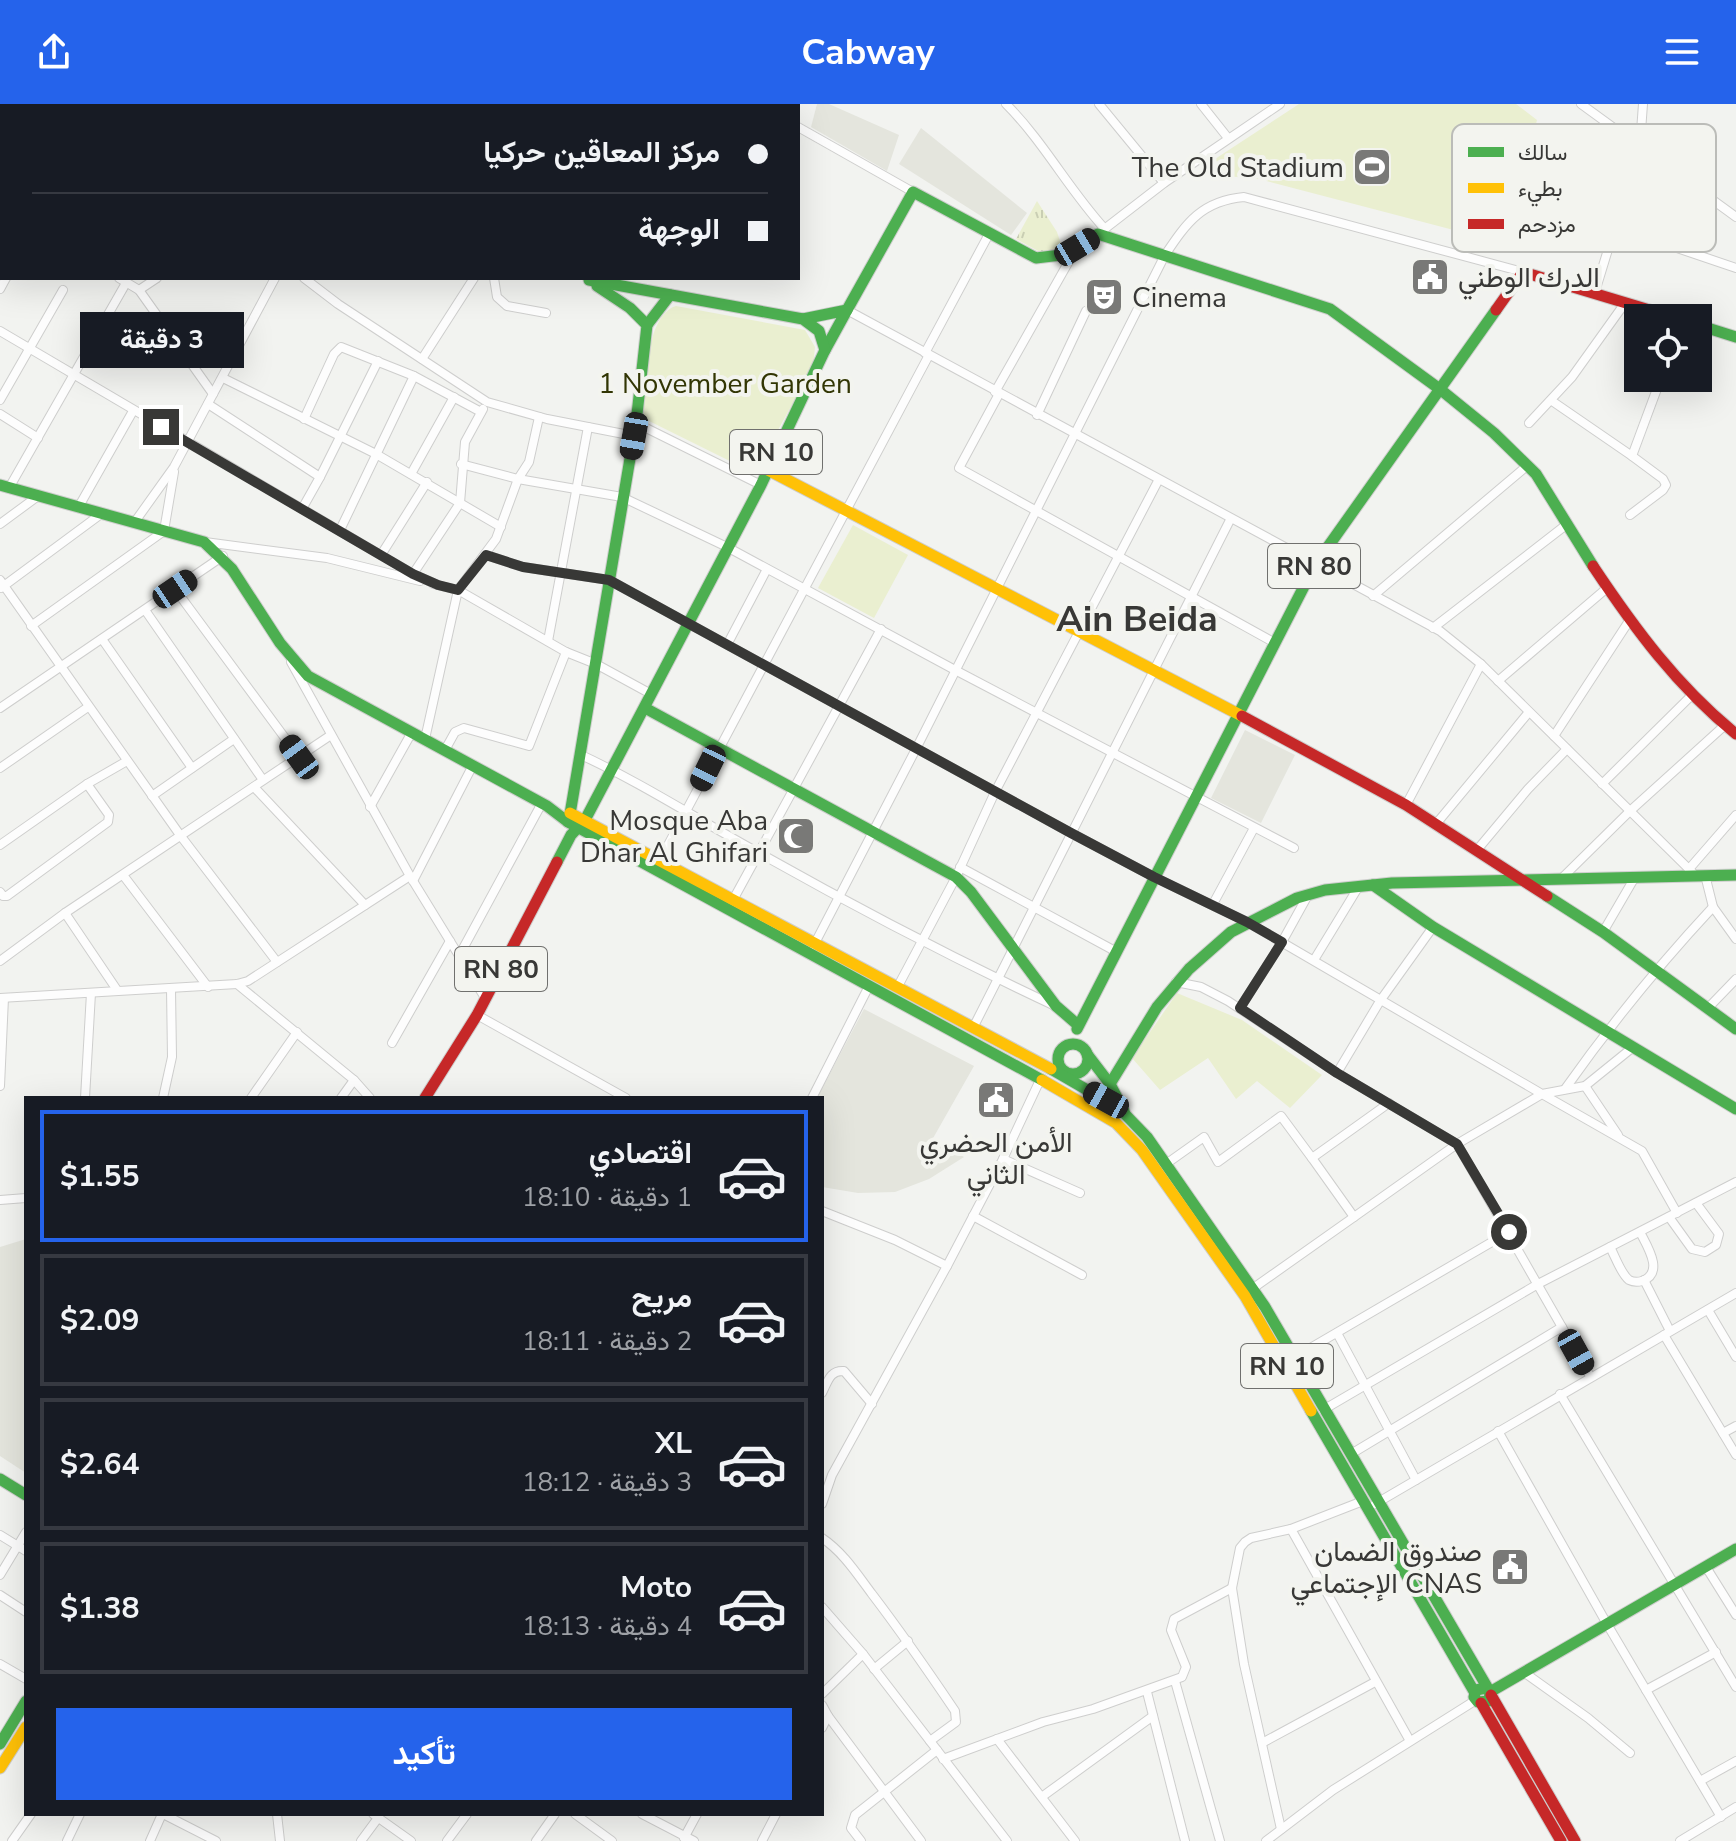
<!DOCTYPE html>
<html lang="ar">
<meta charset="utf-8">
<style>
:root{--surface:#171b24;--page:#242831;--text:#f1f3f6;--muted:#9ea1a6;--line:#363941;--accent:#2563eb}
body{margin:0;font-family:"Nunito Sans",Vazirmatn,sans-serif;background:var(--page);color:var(--text);direction:rtl;height:100vh;display:flex;flex-direction:column;font-size:30px;white-space:nowrap}
*{box-sizing:border-box;margin:0}
p{font-size:26px;color:var(--muted)}
.icon{flex:none;width:44px;height:44px;fill:none;stroke:currentColor;stroke-width:2;stroke-linecap:round;stroke-linejoin:round}
.map{position:relative;flex:1;overflow:hidden;direction:ltr}
.details{position:absolute;left:24px;top:992px;width:800px;height:720px;display:flex;flex-direction:column;background:var(--surface);border-radius:0px;box-shadow:0 8px 32px #0002;direction:rtl}
.details>*{flex:none}
.banner{position:absolute;left:0px;top:0px;width:800px;height:176px;box-shadow:0 8px 32px #0002;direction:rtl;display:grid;align-content:center;height:176px;padding:0 32px;background:var(--surface)}
.buttons{position:absolute;left:1624px;top:200px;display:grid;gap:16px}
.buttons a{display:grid;place-items:center;width:88px;height:88px;border-radius:0px;background:var(--surface);box-shadow:0 8px 32px #0002;font-size:40px}
.end{position:absolute;width:36px;height:36px;margin:-18px;border:10px solid #383836;background:#fff;box-shadow:0 0 0 4px #fff}
.from{border-radius:50%}
.bubble{position:absolute;height:56px;border-radius:0px;background:var(--surface);box-shadow:0 8px 32px #0002;font-size:26px;font-weight:700;line-height:56px;text-align:center;direction:rtl}
.car{position:absolute;width:24px;height:48px;margin:-24px -12px;border-radius:10px;box-shadow:0 0 6px 2px #0007;background:linear-gradient(#222 24%,#8ab4d8 0 40%,#222 0 76%,#8ab4d8 0 86%,#222 0)}
.banner b{display:flex;align-items:center;gap:28px;height:76px;font-size:30px}
.banner b+b{border-top:2px solid var(--line)}
.banner i{width:20px;height:20px;background:var(--text)}
ul{padding:14px 0 0;list-style:none}
li{display:flex;align-items:center;gap:24px;height:132px;margin:0 16px 12px;padding:0 16px;border:4px solid var(--line);border-radius:0px}
li div{flex:1}
li b{display:block;font-size:30px}
li em{font-style:normal;font-weight:700}
li.on{border-color:var(--accent)}
li>.icon{width:72px;height:72px;stroke-width:1.5}
.action{display:flex;gap:16px;margin-top:auto;padding:16px 32px}
.action a{flex:1;height:92px;border-radius:0px;background:var(--accent);color:#fff;font-size:32px;font-weight:700;line-height:92px;text-align:center}
header{display:flex;justify-content:space-between;align-items:center;height:104px;padding:0 32px;background:var(--accent);color:#fff;font-size:36px;font-weight:700}
.map>svg:first-child{display:block}
.built{fill:#e4e5dd}
.green{fill:#eaefd0}
.park{fill:url(#park-tufts)}
.lines{fill:none;stroke-linecap:round;stroke-linejoin:round}
.street-casing{stroke:#cececd;stroke-width:10}
.fast-casing{stroke:#cececd;stroke-width:13}
.slow-casing{stroke:#cececd;stroke-width:13}
.jam-casing{stroke:#cececd;stroke-width:13}
.street{stroke:#fdfdfd;stroke-width:8}
.fast{stroke:#4caf50;stroke-width:11}
.slow{stroke:#ffc107;stroke-width:11}
.jam{stroke:#c62828;stroke-width:11}
.route{stroke:#383836;stroke-width:10}
.labels{text-anchor:middle;stroke-width:8;stroke-linejoin:round;paint-order:stroke}
.shield{fill:#f3f4ef;stroke:#70706e;stroke-width:2}
.shield-label{font-size:26px;font-weight:bold;fill:#383836}
.poi-label{font-size:28px;fill:#383836;stroke:#f3f4ef;text-anchor:end}
.park-label{font-size:28px;fill:#323604;stroke:#f3f4ef}
.district-label{font-size:36px;font-weight:bold;fill:#383836;stroke:#f3f4ef}
.key{fill:#f3f4ef;stroke:#bbbcb8;stroke-width:2}
.key-label{font-size:22px;fill:#383836}
</style>
<header><svg class="icon" aria-label="menu" viewBox="0 0 24 24"><path d="M4 6h16M4 12h16M4 18h16"/></svg>Cabway<svg class="icon" aria-label="share" viewBox="0 0 24 24"><path d="M12 15V3M7 8l5-5 5 5M5 13v7h14v-7"/></svg></header>
<div class="map">
<svg width="1736" height="1737" viewBox="0 0 1736 1737">
<defs>
<pattern id="park-tufts" width="24" height="20" patternUnits="userSpaceOnUse" patternTransform="scale(2)"><rect width="24" height="20" fill="#eaefd0"/><path d="M3 7l-1-3M5 7V3M7 7l1-3M15 17l-1-3M17 17v-4M19 17l1-3" fill="none" stroke="#c9ceb3"/></pattern>
</defs>
<rect width="100%" height="100%" fill="#f2f3f0"/>
<!-- built -->
<g class="built">
<path d="M817 0H829L899 31 887 67 811 23Z"/>
<path d="M921 24 1027 109 1011 131 899 60Z"/>
<path d="M1245 626 1295 651 1261 719 1211 694Z"/>
<path d="M864 905 974 962 932 1036 964 1053 929 1075 895 1088 858 1089 822 1083V994H817Z"/>
<path d="M26 1135V1369L0 1352V1143Z"/>
</g>
<!-- green -->
<g class="green">
<path d="M1299 0H1516L1537 16 1512 114 1517 130 1511 141 1259 75 1226 72 1215 55Z"/>
<path d="M676 202 805 226 815 243 813 263 754 369 643 314C646 285 644 212 676 202Z"/>
<path d="M853 421 908 451 874 514 818 484Z"/>
<path d="M1177 889 1242 916 1322 971 1290 1004 1257 977 1236 995 1208 954 1160 986 1132 954Z"/>
</g>
<!-- park -->
<path class="park" d="M1037 97 1057 128 1062 143 1042 149 1016 135Z"/>
<g class="lines">
<defs>
<g id="street">
<path d="M103 0V2"/>
<path d="M225 0 229 2"/>
<path d="M771 0 773 2"/>
<path d="M1006 0C1044 38 1069 86 1105 125"/>
<path d="M1099 0 1164 79"/>
<path d="M1201 0 1228 34"/>
<path d="M1581 0 1736 113"/>
<path d="M24 2V0"/>
<path d="M197 2V0"/>
<path d="M624 2 625 0"/>
<path d="M798 23 913 88"/>
<path d="M0 101 2 103"/>
<path d="M1615 123 1736 164"/>
<path d="M1098 130 1164 79 1280 0"/>
<path d="M119 174 139 186 213 290"/>
<path d="M304 174 338 200 487 298 547 315 634 332"/>
<path d="M494 174 497 193 507 202 546 209"/>
<path d="M0 185 6 174"/>
<path d="M139 186 157 174"/>
<path d="M1595 188 1640 41 1643 0"/>
<path d="M847 206 1440 527 1481 560 1695 771"/>
<path d="M0 227 413 470 438 481"/>
<path d="M925 249 989 130"/>
<path d="M422 255 474 174"/>
<path d="M223 274 376 350 501 423"/>
<path d="M995 288 1077 143"/>
<path d="M999 290 959 364 1275 539"/>
<path d="M0 296 63 186"/>
<path d="M1552 297 1632 352 1661 274"/>
<path d="M208 300 320 373 302 405"/>
<path d="M0 310 38 334"/>
<path d="M1037 311 1086 207"/>
<path d="M304 315 334 250 341 243 414 272 481 308"/>
<path d="M636 319 761 381"/>
<path d="M1529 319 1572 273 1625 199"/>
<path d="M461 360 518 375 622 393 727 443 955 566 1294 744"/>
<path d="M411 370 454 293"/>
<path d="M320 373 378 257"/>
<path d="M9 384 126 179"/>
<path d="M78 404 133 307"/>
<path d="M1630 411 1663 386 1666 381 1663 375 1632 352"/>
<path d="M134 419 174 363 275 174"/>
<path d="M0 420 38 392"/>
<path d="M340 426 414 272"/>
<path d="M205 438 327 454 420 477"/>
<path d="M381 451 427 378"/>
<path d="M486 451 523 463 609 476 1071 729 1154 773 1247 818 1542 990 1585 982 1632 944"/>
<path d="M413 470 460 399 465 338 483 305"/>
<path d="M0 476 180 731 277 858"/>
<path d="M433 480 458 486 566 548 596 560 651 590"/>
<path d="M1 484 101 410"/>
<path d="M175 485 299 653"/>
<path d="M1373 492 1528 361"/>
<path d="M145 506 263 676"/>
<path d="M31 522 164 427 174 368"/>
<path d="M1433 524 1566 421"/>
<path d="M102 535 192 664"/>
<path d="M548 537 588 323"/>
<path d="M728 539 767 465"/>
<path d="M291 558 410 772 485 894"/>
<path d="M1498 577 1607 484"/>
<path d="M0 604 223 452"/>
<path d="M1554 632 1629 517"/>
<path d="M425 635 458 486 496 435 518 375 529 358 539 313"/>
<path d="M445 646 455 628 464 624 529 642 566 548"/>
<path d="M579 650C642 679 700 717 761 750 857 804 955 855 1055 902"/>
<path d="M0 664 88 603"/>
<path d="M1602 680 1691 592"/>
<path d="M254 683 365 801"/>
<path d="M152 692 234 635"/>
<path d="M1406 701 1481 560"/>
<path d="M370 703 412 628"/>
<path d="M1436 720 1529 608"/>
<path d="M0 741 87 680 127 657"/>
<path d="M1477 746 1528 685 1567 645"/>
<path d="M660 756 929 251"/>
<path d="M960 763 1115 847"/>
<path d="M1689 765 1736 711"/>
<path d="M123 771 208 883"/>
<path d="M1705 771 1713 803"/>
<path d="M1562 774 1630 707 1724 622"/>
<path d="M413 777 473 661"/>
<path d="M0 788 3 792H7L108 718 109 711 87 680"/>
<path d="M733 796 881 525"/>
<path d="M1213 800 1254 724"/>
<path d="M65 809 117 886"/>
<path d="M1603 828 1635 773"/>
<path d="M814 841 917 643 1165 151C1187 118 1202 97 1244 93L1523 168"/>
<path d="M459 852 542 699"/>
<path d="M1314 856 1359 782"/>
<path d="M0 857 65 809 331 631"/>
<path d="M1176 878 1201 883 1228 897 1337 969 1457 1040 1590 1272"/>
<path d="M237 880 354 976 341 994"/>
<path d="M897 884 956 773 995 688 1158 377"/>
<path d="M0 894 237 880 248 877 410 772"/>
<path d="M1240 904 1282 838 1308 791"/>
<path d="M1708 904 1736 875"/>
<path d="M477 911 626 994"/>
<path d="M973 924 1230 416"/>
<path d="M392 939 450 837"/>
<path d="M1337 969 1380 897 1433 823"/>
<path d="M354 976 370 994"/>
<path d="M0 982 4 894"/>
<path d="M1585 982 1618 1031"/>
<path d="M1565 985C1611 920 1659 861 1713 803L1736 835"/>
<path d="M85 994 91 889"/>
<path d="M163 994 172 953 171 885"/>
<path d="M251 994 297 928"/>
<path d="M812 994 869 882"/>
<path d="M1389 999 1312 1054 1354 1113 1457 1040 1542 990 1642 1047 1677 1109"/>
<path d="M1003 1055 1080 1089"/>
<path d="M1166 1060 1204 1033 1218 1058 1281 1012 1312 1054"/>
<path d="M0 1096 26 1094"/>
<path d="M822 1107 895 1136 947 1162"/>
<path d="M973 1112 1082 1171"/>
<path d="M1669 1113 1692 1145 1705 1148 1716 1141 1719 1130 1696 1099"/>
<path d="M1610 1143C1615 1152 1621 1170 1629 1176 1633 1178 1638 1178 1642 1177 1665 1169 1647 1142 1640 1128"/>
<path d="M1644 1176 1670 1227"/>
<path d="M1252 1185 1354 1113"/>
<path d="M1708 1206 1736 1253"/>
<path d="M1337 1229 1416 1376"/>
<path d="M1664 1231 1736 1351"/>
<path d="M1295 1253 1509 1128"/>
<path d="M822 1289C828 1277 830 1266 844 1267L872 1300"/>
<path d="M1560 1290 1736 1583"/>
<path d="M1323 1306 1538 1180 1736 1078"/>
<path d="M1498 1327 1607 1520 1721 1713"/>
<path d="M1723 1329 1736 1322"/>
<path d="M1351 1350 1562 1223"/>
<path d="M1363 1397 1291 1425 1410 1637"/>
<path d="M822 1400 832 1371 947 1162 1003 1055 1040 976"/>
<path d="M1375 1400 1736 1189"/>
<path d="M0 1431 26 1447"/>
<path d="M822 1434C843 1448 857 1470 872 1490 901 1528 928 1567 955 1607L956 1618 930 1637"/>
<path d="M1706 1463 1736 1511"/>
<path d="M0 1471 26 1428"/>
<path d="M0 1491 26 1508"/>
<path d="M822 1503 863 1550"/>
<path d="M0 1560 26 1575"/>
<path d="M874 1565 908 1537"/>
<path d="M1525 1569 1588 1614 1630 1649"/>
<path d="M1175 1577 1220 1737"/>
<path d="M1646 1586 1716 1548"/>
<path d="M1147 1588 1185 1737"/>
<path d="M822 1590 863 1550 1007 1737"/>
<path d="M822 1601 828 1612 822 1624"/>
<path d="M828 1612 921 1737"/>
<path d="M997 1635 1075 1737"/>
<path d="M1262 1639 1375 1578"/>
<path d="M943 1655 1043 1618 1093 1605 1182 1573 1186 1563 1171 1526 1174 1515 1232 1484"/>
<path d="M1700 1677 1736 1657"/>
<path d="M1043 1692 1153 1612"/>
<path d="M163 1710 216 1737"/>
<path d="M277 1710 280 1737"/>
<path d="M373 1710 411 1737"/>
<path d="M575 1710 612 1737"/>
<path d="M642 1710 694 1737"/>
<path d="M1281 1725 1244 1560 1232 1484 1240 1444 1245 1438 1251 1434 1291 1425"/>
<path d="M684 1734 697 1710"/>
<path d="M12 1737 31 1710"/>
<path d="M67 1737 80 1710"/>
<path d="M150 1737 162 1710"/>
<path d="M361 1737 378 1714"/>
<path d="M447 1737 467 1710"/>
<path d="M536 1737 555 1710"/>
<path d="M762 1737 776 1710"/>
<path d="M861 1737 851 1724 855 1711 937 1646"/>
<path d="M1266 1737 1333 1686 1476 1596"/>
<path d="M1680 1737 1736 1703"/>
</g>
<g id="fast">
<path d="M521 0V2"/>
<path d="M847 206 913 88 1036 154 1061 151 1098 130 1330 205 1441 286 1494 329 1536 370 1593 462"/>
<path d="M803 215 847 206 825 246"/>
<path d="M647 221 670 191"/>
<path d="M1698 221 1736 233"/>
<path d="M0 381 204 438 232 465 280 539 308 572 547 702 568 718"/>
<path d="M645 604 956 773 971 788 1056 902 1078 921"/>
<path d="M569 716 636 319 647 221 630 204 597 182"/>
<path d="M568 718 1042 976"/>
<path d="M557 758 571 731 585 716 761 381 825 246 819 227 803 215 589 176"/>
<path d="M1373 781 1433 823 1736 1005"/>
<path d="M1547 792 1603 828 1736 925"/>
<path d="M1077 925 1315 461 1496 206"/>
<circle cx="1073" cy="955" r="15"/>
<path d="M1087 950 1110 980 1124 1007"/>
<path d="M1051 965 1120 1005 1147 1033 1265 1203 1490 1588 1489 1597 1478 1598 1474 1593 1476 1586 1486 1584"/>
<path d="M1110 980 1157 903 1189 865 1231 828 1297 794 1325 786 1392 779 1736 771"/>
<path d="M1311 1307 1475 1589"/>
<path d="M0 1375 26 1391"/>
<path d="M1490 1588 1736 1445"/>
<path d="M0 1640 26 1597"/>
</g>
<g id="slow">
<path d="M768 366 1242 612"/>
<path d="M570 709 1051 965"/>
<path d="M1042 976 1116 1019 1142 1046 1245 1192 1311 1307"/>
<path d="M0 1664 26 1623"/>
</g>
<g id="jam">
<path d="M1496 206 1523 168 1676 214"/>
<path d="M1593 462C1635 525 1677 582 1736 630"/>
<path d="M1242 612 1406 701 1547 792"/>
<path d="M425 994 477 911 557 758"/>
<path d="M1491 1591 1575 1737"/>
<path d="M1481 1599 1561 1737"/>
</g>
</defs>
<!-- street casing -->
<use href="#street" class="street-casing"/>
<!-- fast casing -->
<use href="#fast" class="fast-casing"/>
<!-- slow casing -->
<use href="#slow" class="slow-casing"/>
<!-- jam casing -->
<use href="#jam" class="jam-casing"/>
<!-- street -->
<use href="#street" class="street"/>
<!-- fast -->
<use href="#fast" class="fast"/>
<!-- slow -->
<use href="#slow" class="slow"/>
<!-- jam -->
<use href="#jam" class="jam"/>
</g>
<g class="lines">
<!-- route -->
<path class="route" d="M161 323 413 470 438 481 458 486 486 451 523 463 609 476 1071 729 1154 773 1247 818 1282 838 1240 904 1337 969 1457 1040 1509 1128"/>
</g>
<!-- icons -->
<defs>
<symbol id="stadium-square" viewBox="-11 -11 22 22"><rect x="-9" y="-9" width="18" height="18" rx="4" fill="#797977" stroke="#f3f4ef"/><path d="M0-5a6.5 5 0 1 0 0 10a6.5 5 0 1 0 0-10ZM-3.5-1.8h7v3.6h-7Z" fill="#fff"/></symbol>
<symbol id="civic-square" viewBox="-11 -11 22 22"><rect x="-9" y="-9" width="18" height="18" rx="4" fill="#797977" stroke="#f3f4ef"/><path d="M-.6-6.5H3V-4.5H.6V-3L4-1V1h2V6H-6V1h2V-1L-.6-3ZM-1.2 2.5V6h2.4V2.5Z" fill="#fff"/></symbol>
<symbol id="theatre-square" viewBox="-11 -11 22 22"><rect x="-9" y="-9" width="18" height="18" rx="4" fill="#797977" stroke="#f3f4ef"/><path d="M-5-5.5Q0-4 5-5.5V0Q5 5 0 6Q-5 5-5 0ZM-3.3-2.5H-1v1.5H-3.3ZM1-2.5H3.3v1.5H1ZM-2.8 1Q0 5.5 2.8 1Z" fill="#fff"/></symbol>
<symbol id="mosque-square" viewBox="-11 -11 22 22"><rect x="-9" y="-9" width="18" height="18" rx="4" fill="#797977" stroke="#f3f4ef"/><path d="M3.5-4.9A6 6 0 1 0 3.5 4.9A5 5 0 1 1 3.5-4.9Z" fill="#fff"/></symbol>
</defs>
<g fill-rule="evenodd">
<use href="#stadium-square" x="1350" y="41" width="44" height="44"/>
<use href="#civic-square" x="1408" y="151" width="44" height="44"/>
<use href="#theatre-square" x="1082" y="171" width="44" height="44"/>
<use href="#mosque-square" x="774" y="710" width="44" height="44"/>
<use href="#civic-square" x="974" y="974" width="44" height="44"/>
<use href="#civic-square" x="1488" y="1441" width="44" height="44"/>
</g>
<g class="labels">
<!-- shield labels -->
<g class="shield">
<rect x="730" y="326" width="92" height="44" rx="6"/>
<rect x="1268" y="440" width="92" height="44" rx="6"/>
<rect x="455" y="843" width="92" height="44" rx="6"/>
<rect x="1241" y="1240" width="92" height="44" rx="6"/>
</g>
<g class="shield-label">
<text x="776" y="357">RN 10</text>
<text x="1314" y="471">RN 80</text>
<text x="501" y="874">RN 80</text>
<text x="1287" y="1271">RN 10</text>
</g>
<!-- poi labels -->
<g class="poi-label">
<text x="1344" y="73">The Old Stadium</text>
<text x="1458" y="183" text-anchor="start">الدرك الوطني</text>
<text x="1132" y="203" text-anchor="start">Cinema</text>
<text x="768" y="726">Mosque Aba<tspan x="768" dy="32">Dhar Al Ghifari</tspan></text>
<text x="996" y="1048" text-anchor="middle">الأمن الحضري<tspan x="996" dy="32">الثاني</tspan></text>
<text x="1482" y="1457">صندوق الضمان<tspan x="1482" dy="32">الإجتماعي CNAS</tspan></text>
</g>
<!-- park labels -->
<g class="park-label">
<text x="725" y="289">1 November Garden</text>
</g>
<!-- district labels -->
<g class="district-label">
<text x="1137" y="527">Ain Beida</text>
</g>
</g>
<!-- legend -->
<rect x="1452" y="20" width="264" height="128" rx="12" class="key"/>
<rect x="1468" y="43" width="36" height="10" fill="#4caf50"/>
<rect x="1468" y="79" width="36" height="10" fill="#ffc107"/>
<rect x="1468" y="115" width="36" height="10" fill="#c62828"/>
<g class="key-label">
<text x="1518" y="56">سالك</text>
<text x="1518" y="92">بطيء</text>
<text x="1518" y="128">مزدحم</text>
</g>
</svg>
<div class="buttons">
<a><svg class="icon" aria-label="locate" viewBox="0 0 24 24"><circle cx="12" cy="12" r="6"/><path d="M12 2v4M12 18v4M2 12h4M18 12h4"/></svg></a>
</div>
<i class="end from" style="left:1509px;top:1128px"></i>
<i class="end" style="left:161px;top:323px"></i>
<div class="bubble" style="left:80px;top:208px;width:164px">3 دقيقة</div>
<i class="car" style="left:1077px;top:143px;rotate:59deg"></i>
<i class="car" style="left:634px;top:332px;rotate:190deg"></i>
<i class="car" style="left:175px;top:485px;rotate:56deg"></i>
<i class="car" style="left:299px;top:653px;rotate:324deg"></i>
<i class="car" style="left:708px;top:664px;rotate:206deg"></i>
<i class="car" style="left:1106px;top:996px;rotate:299deg"></i>
<i class="car" style="left:1576px;top:1248px;rotate:151deg"></i>
<div class="banner">
<b><i class="from"></i>مركز المعاقين حركيا</b>
<b><i></i>الوجهة</b>
</div>
<section class="details">
<ul>
<li class="on"><svg class="icon" aria-label="car" viewBox="0 0 24 24"><path d="M5 17H2v-5l4-1 3-4h7l3 4 3 1v5h-3M9 17h6M6 11h13"/><circle cx="7" cy="17" r="2"/><circle cx="17" cy="17" r="2"/></svg><div><b>اقتصادي</b><p>1 دقيقة · 18:10</p></div><em>$1.55</em></li>
<li><svg class="icon" aria-label="car" viewBox="0 0 24 24"><path d="M5 17H2v-5l4-1 3-4h7l3 4 3 1v5h-3M9 17h6M6 11h13"/><circle cx="7" cy="17" r="2"/><circle cx="17" cy="17" r="2"/></svg><div><b>مريح</b><p>2 دقيقة · 18:11</p></div><em>$2.09</em></li>
<li><svg class="icon" aria-label="car" viewBox="0 0 24 24"><path d="M5 17H2v-5l4-1 3-4h7l3 4 3 1v5h-3M9 17h6M6 11h13"/><circle cx="7" cy="17" r="2"/><circle cx="17" cy="17" r="2"/></svg><div><b>XL</b><p>3 دقيقة · 18:12</p></div><em>$2.64</em></li>
<li><svg class="icon" aria-label="car" viewBox="0 0 24 24"><path d="M5 17H2v-5l4-1 3-4h7l3 4 3 1v5h-3M9 17h6M6 11h13"/><circle cx="7" cy="17" r="2"/><circle cx="17" cy="17" r="2"/></svg><div><b>Moto</b><p>4 دقيقة · 18:13</p></div><em>$1.38</em></li>
</ul>
<div class="action"><a>تأكيد</a></div>
</section>
</div>
